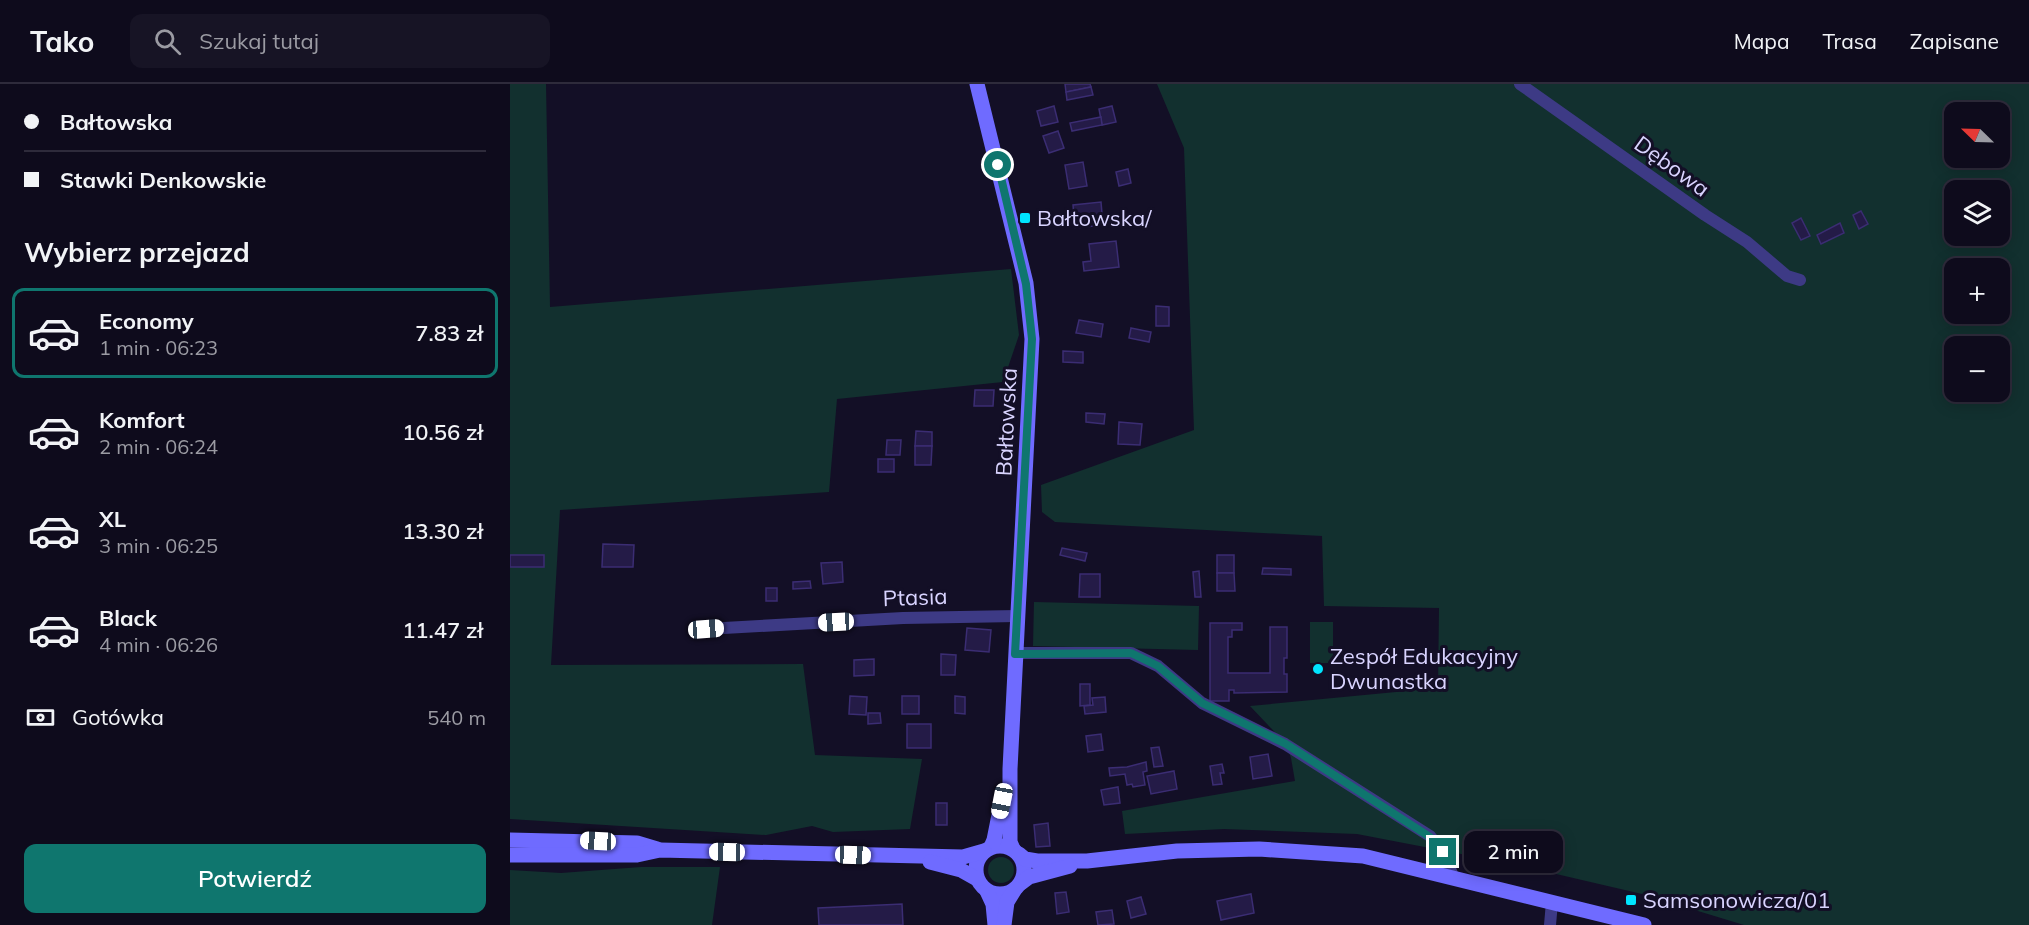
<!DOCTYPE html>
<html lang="pl">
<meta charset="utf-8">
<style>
:root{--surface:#0e0b1c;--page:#171425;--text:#f1f3f6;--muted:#9b9ba3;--line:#2e2b3b;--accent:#0f766e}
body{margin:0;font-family:Mulish,sans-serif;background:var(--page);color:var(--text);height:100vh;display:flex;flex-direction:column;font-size:22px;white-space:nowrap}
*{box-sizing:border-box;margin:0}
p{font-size:20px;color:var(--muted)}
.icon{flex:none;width:33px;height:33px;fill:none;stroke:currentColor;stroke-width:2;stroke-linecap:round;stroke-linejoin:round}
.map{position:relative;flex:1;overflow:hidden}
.panel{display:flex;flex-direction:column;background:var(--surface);width:510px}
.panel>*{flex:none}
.banner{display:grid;align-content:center;height:132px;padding:0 24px;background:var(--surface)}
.needle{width:39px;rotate:293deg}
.buttons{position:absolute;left:1434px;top:18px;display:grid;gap:12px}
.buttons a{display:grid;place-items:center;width:66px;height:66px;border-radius:12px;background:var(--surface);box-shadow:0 3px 15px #0003,0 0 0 2px var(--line);font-size:30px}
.end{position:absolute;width:27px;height:27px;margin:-14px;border:8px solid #0f766e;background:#fff;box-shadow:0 0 0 3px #fff}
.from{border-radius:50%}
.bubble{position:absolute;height:42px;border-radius:12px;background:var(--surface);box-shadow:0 3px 15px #0003,0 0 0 2px var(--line);font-size:20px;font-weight:600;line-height:42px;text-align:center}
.car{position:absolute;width:18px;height:36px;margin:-18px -9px;border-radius:8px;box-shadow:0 0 4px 2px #0007;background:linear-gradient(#fff 24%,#345 0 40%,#fff 0 76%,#345 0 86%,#fff 0)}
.banner b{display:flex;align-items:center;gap:21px;height:57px;font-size:22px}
.banner b+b{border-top:2px solid var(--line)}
.banner i{width:15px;height:15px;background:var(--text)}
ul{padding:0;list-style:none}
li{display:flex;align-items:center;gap:18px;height:90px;margin:0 12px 9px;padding:0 12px;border:3px solid transparent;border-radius:12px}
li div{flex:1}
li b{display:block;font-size:22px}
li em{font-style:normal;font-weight:600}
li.selected{border-color:var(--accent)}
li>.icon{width:54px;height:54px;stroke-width:1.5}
h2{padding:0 24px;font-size:27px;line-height:72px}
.pay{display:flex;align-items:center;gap:15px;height:66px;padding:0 24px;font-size:22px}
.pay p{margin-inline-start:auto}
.cta{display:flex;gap:12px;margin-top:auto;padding:12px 24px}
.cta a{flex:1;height:69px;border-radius:12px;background:var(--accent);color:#fff;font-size:24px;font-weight:600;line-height:69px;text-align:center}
header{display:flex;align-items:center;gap:36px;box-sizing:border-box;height:84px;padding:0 30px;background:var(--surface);border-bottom:2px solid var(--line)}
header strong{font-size:28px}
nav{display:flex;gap:33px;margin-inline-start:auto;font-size:21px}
.search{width:420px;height:54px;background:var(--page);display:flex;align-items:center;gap:15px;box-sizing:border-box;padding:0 21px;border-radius:12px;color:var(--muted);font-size:22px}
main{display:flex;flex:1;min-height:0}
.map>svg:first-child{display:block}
.green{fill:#12302f;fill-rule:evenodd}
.building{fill:#241b47;stroke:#3b2d73;stroke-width:1.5}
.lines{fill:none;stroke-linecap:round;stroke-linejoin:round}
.minor{stroke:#3d3a85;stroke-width:12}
.secondary{stroke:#6f6bff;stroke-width:15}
.route{stroke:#0f766e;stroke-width:8}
.poi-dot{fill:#00e5ff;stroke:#130f26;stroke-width:2}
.labels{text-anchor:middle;stroke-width:6;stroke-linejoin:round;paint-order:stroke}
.street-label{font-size:22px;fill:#d9d4ff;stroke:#130f26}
.poi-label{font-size:22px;fill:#d9d4ff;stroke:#130f26;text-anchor:start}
</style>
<header>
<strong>Tako</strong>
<div class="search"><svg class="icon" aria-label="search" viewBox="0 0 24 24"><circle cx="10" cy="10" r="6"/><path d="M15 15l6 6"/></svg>Szukaj tutaj</div>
<nav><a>Mapa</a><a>Trasa</a><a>Zapisane</a></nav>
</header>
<main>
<section class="panel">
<div class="banner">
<b><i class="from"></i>Bałtowska</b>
<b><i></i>Stawki Denkowskie</b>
</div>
<h2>Wybierz przejazd</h2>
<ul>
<li class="selected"><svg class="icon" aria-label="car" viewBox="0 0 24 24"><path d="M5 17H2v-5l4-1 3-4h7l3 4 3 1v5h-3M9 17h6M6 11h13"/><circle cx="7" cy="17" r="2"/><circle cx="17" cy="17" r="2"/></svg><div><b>Economy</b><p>1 min · 06:23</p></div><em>7.83 zł</em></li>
<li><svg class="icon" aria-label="car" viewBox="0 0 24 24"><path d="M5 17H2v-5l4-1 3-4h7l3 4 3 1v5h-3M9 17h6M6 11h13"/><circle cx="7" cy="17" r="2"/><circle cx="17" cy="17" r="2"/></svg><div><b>Komfort</b><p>2 min · 06:24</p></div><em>10.56 zł</em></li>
<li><svg class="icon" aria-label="car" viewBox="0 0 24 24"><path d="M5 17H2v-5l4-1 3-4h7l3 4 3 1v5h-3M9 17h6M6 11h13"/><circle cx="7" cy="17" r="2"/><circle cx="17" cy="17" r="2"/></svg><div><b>XL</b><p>3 min · 06:25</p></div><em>13.30 zł</em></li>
<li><svg class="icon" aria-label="car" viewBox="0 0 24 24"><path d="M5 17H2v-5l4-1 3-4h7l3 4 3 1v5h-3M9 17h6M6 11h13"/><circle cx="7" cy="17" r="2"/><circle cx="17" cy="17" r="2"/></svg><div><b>Black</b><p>4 min · 06:26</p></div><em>11.47 zł</em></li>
</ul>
<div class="pay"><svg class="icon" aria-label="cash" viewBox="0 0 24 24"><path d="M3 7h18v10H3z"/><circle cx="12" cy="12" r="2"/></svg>Gotówka<p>540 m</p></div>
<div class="cta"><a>Potwierdź</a></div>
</section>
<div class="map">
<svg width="1519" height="841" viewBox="0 0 1519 841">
<rect width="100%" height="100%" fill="#130f26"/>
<!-- green -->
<g class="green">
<path d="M0 0H36L40 223 501 185 509 251 493 298 327 315 319 408 50 426 41 581 293 580 305 671 412 675 400 745 323 748 302 742 256 751 0 735Z"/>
<path d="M647 0H1519V841H1234L1132 810 1003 780 847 750 714 745 615 750 612 727 785 697 781 674 776 660 740 622 928 604 929 524 814 522 812 452 545 438 532 428 531 401 684 346 674 64ZM1444 28H1490V74H1444ZM1444 106H1490V152H1444ZM1444 184H1490V230H1444ZM1444 262H1490V308H1444Z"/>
<path d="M524 518 689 522 688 566 523 562Z"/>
<rect x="800" y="538" width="23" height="41"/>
<circle cx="491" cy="786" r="13"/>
<path d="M131 783H210L202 841H0V786L51 789Z"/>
</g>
<!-- building -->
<g class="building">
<path d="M555 0H580L581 3 556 8Z"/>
<path d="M581 3 583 11 557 16 556 8Z"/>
<path d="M544 22 548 38 531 42 527 27Z"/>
<path d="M602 22 606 38 592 41 589 25Z"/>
<path d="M591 33 592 41 562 47 560 39Z"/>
<path d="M548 47 554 64 539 69 533 52Z"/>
<path d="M573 78 577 102 559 105 555 81Z"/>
<path d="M618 85 621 99 609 102 606 88Z"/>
<path d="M591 118 593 141 565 144 563 121Z"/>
<path d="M1351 127 1358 140 1349 145 1343 131Z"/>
<path d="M1291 134 1300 152 1291 156 1282 139Z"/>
<path d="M1330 139 1334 149 1311 160 1307 151Z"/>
<path d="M606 157 609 183 574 187 573 178 581 177 579 160Z"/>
<path d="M646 222 659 223V242H646Z"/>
<path d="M569 236 593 240 591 253 566 249Z"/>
<path d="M621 244 641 248 639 258 619 254Z"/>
<path d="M553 267 573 268V279L553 278Z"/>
<path d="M465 306H484L483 322H464Z"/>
<path d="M576 329 595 330 594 340 576 338Z"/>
<path d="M609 338 632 340 630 361 608 360Z"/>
<path d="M406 347 422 348V362H405Z"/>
<path d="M377 356H391L390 371H376Z"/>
<path d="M405 362H422L421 381H405Z"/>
<rect x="368" y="375" width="16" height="13"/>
<path d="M93 460 124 461 123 483H92Z"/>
<path d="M552 464 577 469 575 477 550 471Z"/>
<rect x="0" y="471" width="34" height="12"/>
<rect x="707" y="471" width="17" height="18"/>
<path d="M332 478 333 498 313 500 311 479Z"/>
<path d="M753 484 781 485V491L752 490Z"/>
<path d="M689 487 691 513H685L683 488Z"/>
<path d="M707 489H724L725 507H707Z"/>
<path d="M570 490H590V513H569Z"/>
<path d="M300 497 301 504 283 505V498Z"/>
<rect x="256" y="504" width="11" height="13"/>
<path d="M700 539H732V546H722V553H718V589H760V543H777V574H774V590H777V608L724 609V606H719V617H700Z"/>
<path d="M457 544 481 546 479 568 455 566Z"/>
<path d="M431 570 446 571 445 591H431Z"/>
<path d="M364 575V591L344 592V576Z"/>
<path d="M570 600H580V621L570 622Z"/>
<path d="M340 612 357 613 356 631 339 630Z"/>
<rect x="392" y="612" width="17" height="18"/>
<path d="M445 612 455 613V630L445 629Z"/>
<path d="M595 613 596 628 575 630 574 622 583 621 582 614Z"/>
<path d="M358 629H370L371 639 358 640Z"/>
<rect x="397" y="640" width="24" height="24"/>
<path d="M591 650 593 666 578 668 576 652Z"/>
<path d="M649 663 653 682 644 683 641 664Z"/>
<path d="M758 670 762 692 743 695 740 673Z"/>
<path d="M636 678 637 687 633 688 635 701 623 703 622 700 617 701 615 690 600 692 599 684 617 683Z"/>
<path d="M712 680 714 689H710L712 700 703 701 700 682Z"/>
<path d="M664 687 667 705 641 710 637 692Z"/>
<path d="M608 703 610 719 594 721 591 706Z"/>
<rect x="426" y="719" width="11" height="22"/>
<path d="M538 739 540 762 526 763 524 741Z"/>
<path d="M556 808 559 828 547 830 545 809Z"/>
<path d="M741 810 744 829 711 836 707 817Z"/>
<path d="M631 813 636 830 621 834 617 817Z"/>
<path d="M392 820 393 841H309L308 824Z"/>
<path d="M602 826 604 840 588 841 586 828Z"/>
</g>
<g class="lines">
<!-- minor -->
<g class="minor">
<path d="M1010 0 1195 131 1237 158 1277 192 1290 196"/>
<path d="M196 545 393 534 507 532"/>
<path d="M505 569H621L648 582 692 619 775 660 920 752 933 768 943 792"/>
<path d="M1040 841 1042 818"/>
</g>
<!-- secondary -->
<g class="secondary">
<path d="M467 0 516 199 522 255 500 685V758L503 765"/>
<path d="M0 756 127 759 147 765"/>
<circle cx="490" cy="786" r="24"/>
<path d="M481 763 484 756 493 711"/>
<path d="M509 770 515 775 527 777H577L667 767 749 765 853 772 1134 841"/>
<path d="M0 771H127L150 766 453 773 474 767"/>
<path d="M420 778 451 786 467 795"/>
<path d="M511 799 519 793 560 782"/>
<path d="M477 807 483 820 485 841"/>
<path d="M494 841 497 818 505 805"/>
</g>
</g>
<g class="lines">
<!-- route -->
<path class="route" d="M488 81 516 200 522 255 505 570 621 569 648 582 692 619 776 660 920 753 933 768"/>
</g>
<!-- markers -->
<g class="poi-dot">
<rect x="509" y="128" width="12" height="12" rx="3"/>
<circle cx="808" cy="585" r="6"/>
<rect x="1115" y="810" width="12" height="12" rx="3"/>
</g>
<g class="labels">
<!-- street labels -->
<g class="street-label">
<text transform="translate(1162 82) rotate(36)" y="8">Dębowa</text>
<text transform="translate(496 338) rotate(-87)" y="8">Bałtowska</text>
<text transform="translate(405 513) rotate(-2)" y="8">Ptasia</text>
</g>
<!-- poi labels -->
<g class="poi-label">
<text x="527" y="142">Bałtowska/</text>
<text x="820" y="580">Zespół Edukacyjny<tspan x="820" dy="25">Dwunastka</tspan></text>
<text x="1133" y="824">Samsonowicza/01</text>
</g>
</g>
</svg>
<div class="buttons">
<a><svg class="needle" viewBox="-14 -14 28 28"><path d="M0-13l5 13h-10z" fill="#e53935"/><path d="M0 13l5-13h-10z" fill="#9b9ba3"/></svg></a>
<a><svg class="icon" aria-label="layers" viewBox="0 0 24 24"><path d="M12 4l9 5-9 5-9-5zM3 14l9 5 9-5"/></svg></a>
<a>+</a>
<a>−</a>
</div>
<i class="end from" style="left:488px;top:81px"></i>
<i class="end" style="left:933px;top:768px"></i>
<div class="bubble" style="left:954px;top:747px;width:99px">2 min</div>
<i class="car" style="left:326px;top:538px;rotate:267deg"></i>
<i class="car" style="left:196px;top:545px;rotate:86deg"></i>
<i class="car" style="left:492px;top:717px;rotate:191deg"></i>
<i class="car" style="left:88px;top:757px;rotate:273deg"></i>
<i class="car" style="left:217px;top:768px;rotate:271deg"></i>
<i class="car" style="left:343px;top:771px;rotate:92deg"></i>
</div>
</main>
